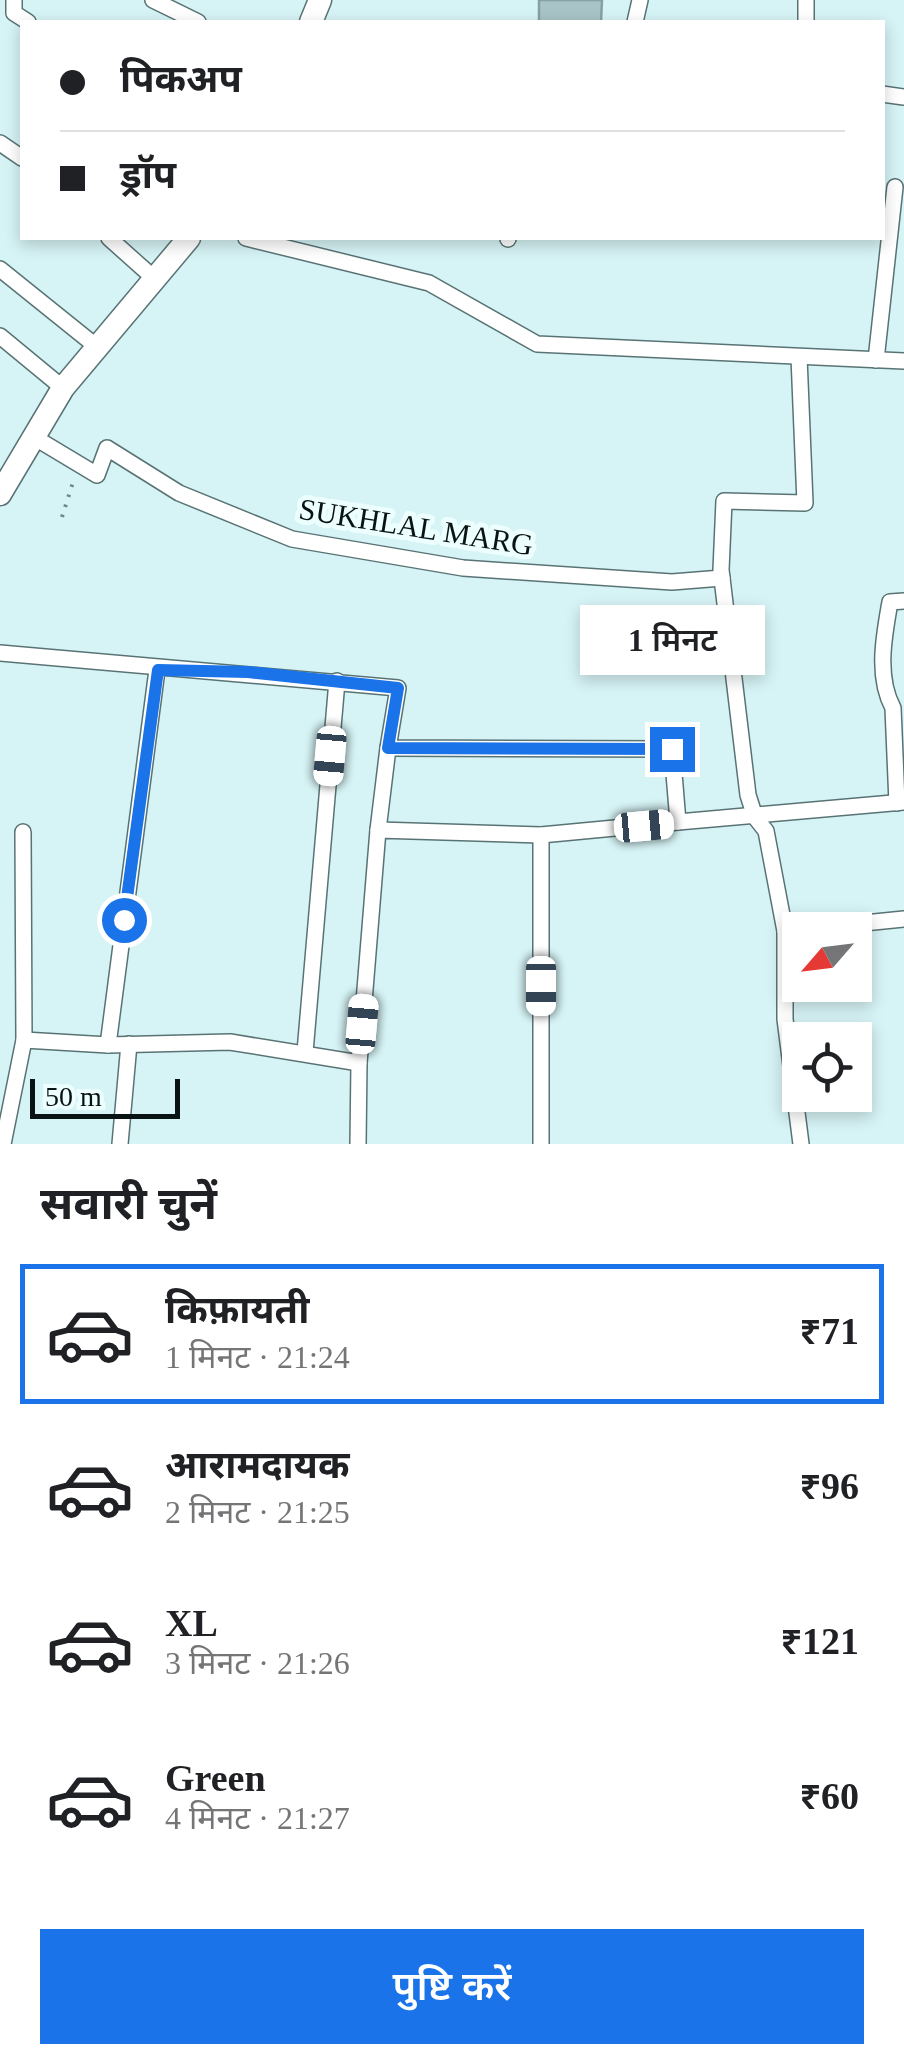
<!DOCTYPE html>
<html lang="hi">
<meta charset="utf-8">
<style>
:root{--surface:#fff;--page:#f2f2f2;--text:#202124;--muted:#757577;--line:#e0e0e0;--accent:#1a73e8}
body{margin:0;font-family:"Times New Roman","Noto Sans Devanagari",serif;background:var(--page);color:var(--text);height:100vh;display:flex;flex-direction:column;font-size:38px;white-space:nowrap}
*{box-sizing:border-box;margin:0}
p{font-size:32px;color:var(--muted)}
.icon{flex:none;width:55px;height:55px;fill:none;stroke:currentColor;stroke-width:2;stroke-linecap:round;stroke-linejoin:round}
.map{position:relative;height:1144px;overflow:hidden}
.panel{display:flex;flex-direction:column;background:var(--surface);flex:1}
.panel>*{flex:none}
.hud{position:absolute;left:20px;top:20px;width:865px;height:220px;border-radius:0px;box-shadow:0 5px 15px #0003;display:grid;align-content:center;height:220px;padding:0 40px;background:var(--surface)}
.needle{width:65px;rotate:242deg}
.buttons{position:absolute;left:782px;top:912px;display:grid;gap:20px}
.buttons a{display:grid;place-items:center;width:90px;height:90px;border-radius:0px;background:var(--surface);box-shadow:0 5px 15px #0003;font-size:50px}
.scale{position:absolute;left:30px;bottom:25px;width:150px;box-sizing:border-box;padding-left:10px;border:5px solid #091314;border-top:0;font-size:28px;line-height:35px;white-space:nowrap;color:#091314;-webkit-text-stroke:8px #edfeff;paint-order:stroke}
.end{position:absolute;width:45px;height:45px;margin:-22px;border:12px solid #1a73e8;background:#fff;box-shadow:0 0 0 5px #fff}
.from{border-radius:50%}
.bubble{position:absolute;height:70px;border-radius:0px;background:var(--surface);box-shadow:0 5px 15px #0003;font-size:32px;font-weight:600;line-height:70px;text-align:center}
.car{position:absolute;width:30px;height:60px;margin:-30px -15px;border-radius:12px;box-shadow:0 0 8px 2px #0007;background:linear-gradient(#fff 24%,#345 0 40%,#fff 0 76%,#345 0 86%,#fff 0)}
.hud b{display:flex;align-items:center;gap:35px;height:95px;font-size:38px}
.hud b+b{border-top:2px solid var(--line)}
.hud i{width:25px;height:25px;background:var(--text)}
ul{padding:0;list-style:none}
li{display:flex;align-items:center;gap:30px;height:140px;margin:0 20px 15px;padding:0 20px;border:5px solid transparent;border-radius:0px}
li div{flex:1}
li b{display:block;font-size:38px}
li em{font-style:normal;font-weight:600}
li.current{border-color:var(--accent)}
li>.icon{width:90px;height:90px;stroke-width:1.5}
h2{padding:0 40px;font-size:45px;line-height:120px}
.primary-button{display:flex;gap:20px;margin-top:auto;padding:20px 40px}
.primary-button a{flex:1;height:115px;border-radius:0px;background:var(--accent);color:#fff;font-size:40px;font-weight:600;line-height:115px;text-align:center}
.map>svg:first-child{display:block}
.building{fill:#a8c4c6;stroke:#87a1a3;stroke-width:2.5}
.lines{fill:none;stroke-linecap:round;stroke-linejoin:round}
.street-casing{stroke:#597374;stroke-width:18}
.secondary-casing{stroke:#597374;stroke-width:25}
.path{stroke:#738789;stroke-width:4;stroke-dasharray:2.5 8;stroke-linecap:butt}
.street{stroke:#fff;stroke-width:15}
.secondary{stroke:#fff;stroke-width:22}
.route{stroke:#1a73e8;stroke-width:12}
.labels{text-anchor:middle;stroke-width:10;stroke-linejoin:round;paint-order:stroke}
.street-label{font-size:30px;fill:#091314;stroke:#edfeff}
</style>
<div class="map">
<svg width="904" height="1144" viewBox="0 0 904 1144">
<rect width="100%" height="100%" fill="#d6f3f5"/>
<!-- building -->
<path class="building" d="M539 0H602L601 22H539Z"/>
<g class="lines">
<defs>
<g id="street">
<path d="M14 0V13L28 22"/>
<path d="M153 0 198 22"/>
<path d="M635 22 640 0"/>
<path d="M806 22V0"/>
<path d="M882 94 904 97"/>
<path d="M0 143 22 158"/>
<path d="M109 238 156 280"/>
<path d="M246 238 429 283 537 344 904 361"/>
<path d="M508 239V238"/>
<path d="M0 269 97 347"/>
<path d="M0 336 63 388"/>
<path d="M876 360 895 187"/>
<path d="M32 436 97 475 107 448 179 493 292 539 463 568 672 582 722 578"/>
<path d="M0 653 398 688 388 748 672 749 678 822 541 835V1144"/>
<path d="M897 803 893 708C876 676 884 636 890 602L904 601"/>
<path d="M678 822 904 802"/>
<path d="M378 830 388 748"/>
<path d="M23 832 24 1040"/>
<path d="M785 931 766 831 755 817 748 795 721 570 724 501 805 503 799 357"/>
<path d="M108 1045 230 1042 359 1063 378 830 541 835"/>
<path d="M305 1052 337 681"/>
<path d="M3 1144 24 1040 108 1045 157 670"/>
<path d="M120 1144 129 1044"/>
<path d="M358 1144 359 1063"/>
<path d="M801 1144 785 1019V931L904 919"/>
</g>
<g id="secondary">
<path d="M311 22 320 0"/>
<path d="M0 494 63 388 189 238"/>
</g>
</defs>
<!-- street casing -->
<use href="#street" class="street-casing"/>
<!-- secondary casing -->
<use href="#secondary" class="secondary-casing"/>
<!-- path -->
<path class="path" d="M62 517 74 479"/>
<!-- street -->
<use href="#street" class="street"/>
<!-- secondary -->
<use href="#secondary" class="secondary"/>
</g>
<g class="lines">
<!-- route -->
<path class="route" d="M124 920 158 670 248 672 398 688 388 748 672 749"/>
</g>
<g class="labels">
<!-- street labels -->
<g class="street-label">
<text transform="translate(416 527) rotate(9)" y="10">SUKHLAL MARG</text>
</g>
</g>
</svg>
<div class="buttons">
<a><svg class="needle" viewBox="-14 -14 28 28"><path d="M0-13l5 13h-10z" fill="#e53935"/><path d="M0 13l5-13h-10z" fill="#757577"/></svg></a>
<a><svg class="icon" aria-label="locate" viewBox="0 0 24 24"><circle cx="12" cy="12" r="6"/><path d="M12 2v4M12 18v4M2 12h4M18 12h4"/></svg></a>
</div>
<div class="scale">50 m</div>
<i class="end from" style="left:124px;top:920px"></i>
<i class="end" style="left:672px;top:749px"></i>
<div class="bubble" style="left:580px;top:605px;width:185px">1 मिनट</div>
<i class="car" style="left:330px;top:756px;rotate:185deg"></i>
<i class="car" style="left:644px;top:826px;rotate:85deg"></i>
<i class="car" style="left:541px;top:986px;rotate:180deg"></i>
<i class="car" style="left:362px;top:1024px;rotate:5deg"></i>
<div class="hud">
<b><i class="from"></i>पिकअप</b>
<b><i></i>ड्रॉप</b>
</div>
</div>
<section class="panel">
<h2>सवारी चुनें</h2>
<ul>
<li class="current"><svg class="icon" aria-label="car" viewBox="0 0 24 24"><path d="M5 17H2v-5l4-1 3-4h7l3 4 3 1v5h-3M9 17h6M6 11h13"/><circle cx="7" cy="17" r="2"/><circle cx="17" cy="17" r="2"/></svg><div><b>किफ़ायती</b><p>1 मिनट · 21:24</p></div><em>₹71</em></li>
<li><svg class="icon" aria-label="car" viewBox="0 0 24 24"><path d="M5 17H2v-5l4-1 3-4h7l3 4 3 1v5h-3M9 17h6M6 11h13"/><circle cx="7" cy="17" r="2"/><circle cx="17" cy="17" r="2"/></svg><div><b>आरामदायक</b><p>2 मिनट · 21:25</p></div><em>₹96</em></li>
<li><svg class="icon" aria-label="car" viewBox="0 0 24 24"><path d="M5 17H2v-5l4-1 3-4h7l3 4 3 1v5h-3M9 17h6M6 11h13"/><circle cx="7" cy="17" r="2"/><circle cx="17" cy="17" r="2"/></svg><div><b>XL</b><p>3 मिनट · 21:26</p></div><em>₹121</em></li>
<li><svg class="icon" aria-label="car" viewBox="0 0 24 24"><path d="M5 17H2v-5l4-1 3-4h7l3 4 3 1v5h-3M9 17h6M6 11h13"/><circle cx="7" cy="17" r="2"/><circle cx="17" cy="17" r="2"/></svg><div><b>Green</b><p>4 मिनट · 21:27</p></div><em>₹60</em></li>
</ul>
<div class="primary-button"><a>पुष्टि करें</a></div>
</section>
